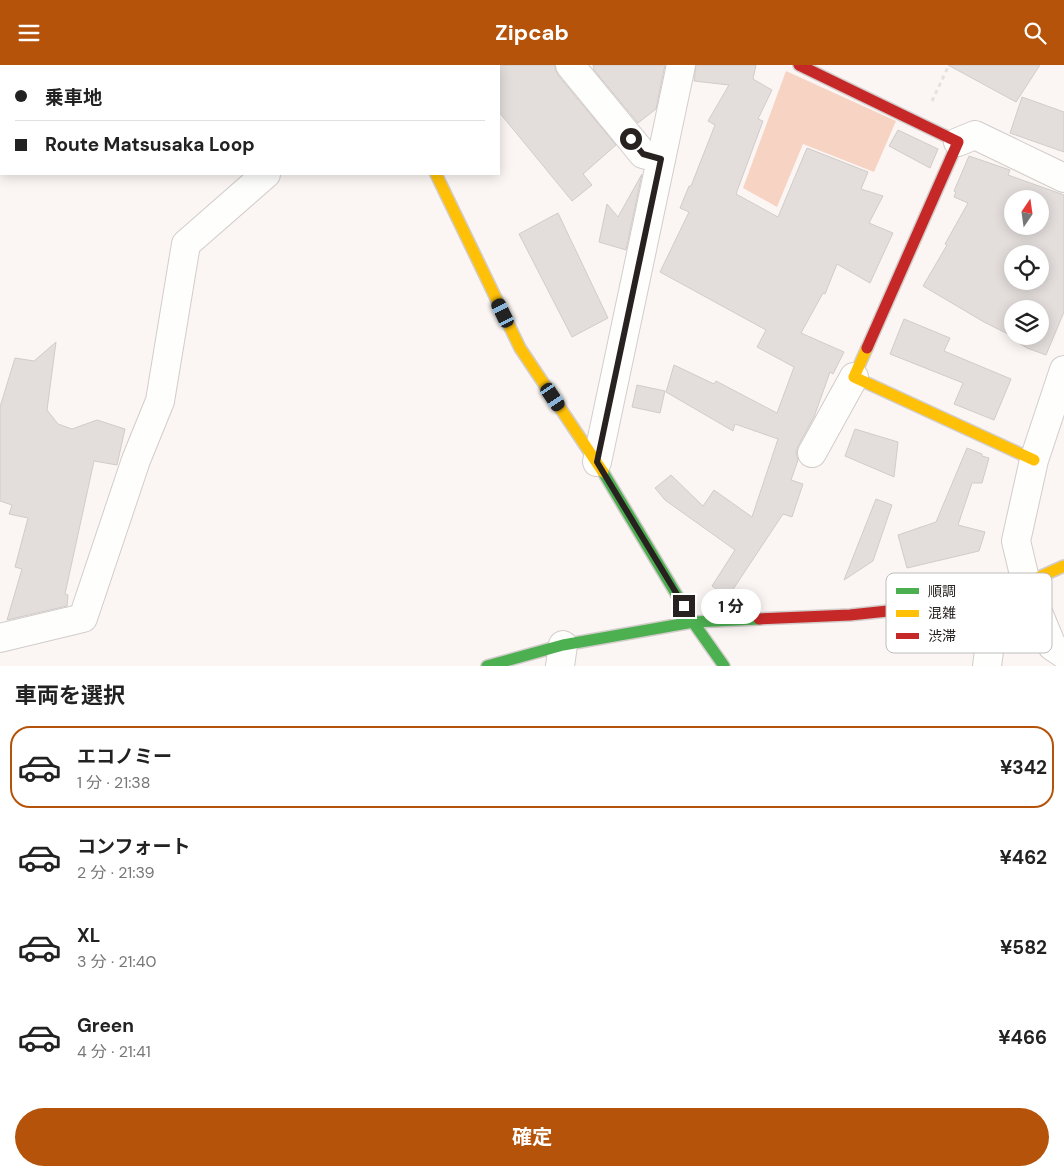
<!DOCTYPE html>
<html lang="ja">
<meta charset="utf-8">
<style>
:root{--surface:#fff;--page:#f2f2f2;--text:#222;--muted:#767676;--line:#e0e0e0;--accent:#b45309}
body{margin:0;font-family:"DM Sans","Noto Sans JP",sans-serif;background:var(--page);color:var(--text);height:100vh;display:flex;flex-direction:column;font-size:19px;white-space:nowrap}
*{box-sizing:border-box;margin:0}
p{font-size:16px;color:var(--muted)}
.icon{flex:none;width:28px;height:28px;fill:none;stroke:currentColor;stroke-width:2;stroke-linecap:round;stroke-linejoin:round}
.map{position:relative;height:601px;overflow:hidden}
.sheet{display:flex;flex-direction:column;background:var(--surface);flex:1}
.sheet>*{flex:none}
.hud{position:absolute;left:0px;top:0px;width:500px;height:110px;box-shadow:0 2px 12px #0003;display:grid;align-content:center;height:110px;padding:0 15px;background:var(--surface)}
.needle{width:32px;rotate:13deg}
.tools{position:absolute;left:1004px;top:125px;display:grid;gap:10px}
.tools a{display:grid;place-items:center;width:45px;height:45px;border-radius:50%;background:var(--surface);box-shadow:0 2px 12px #0003;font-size:25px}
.end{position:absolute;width:22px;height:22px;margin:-11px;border:6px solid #27221f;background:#fff;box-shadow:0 0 0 2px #fff}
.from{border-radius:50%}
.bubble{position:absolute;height:35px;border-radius:18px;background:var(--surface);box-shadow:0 2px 12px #0003;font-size:16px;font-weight:700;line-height:35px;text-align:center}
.car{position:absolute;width:15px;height:30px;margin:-15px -8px;border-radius:6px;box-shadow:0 0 4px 1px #0007;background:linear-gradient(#222 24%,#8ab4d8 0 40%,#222 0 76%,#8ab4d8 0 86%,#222 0)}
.hud b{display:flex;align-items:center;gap:18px;height:48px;font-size:19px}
.hud b+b{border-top:1px solid var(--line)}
.hud i{width:12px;height:12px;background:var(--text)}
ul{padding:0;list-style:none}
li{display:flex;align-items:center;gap:15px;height:82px;margin:0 10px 8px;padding:0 5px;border:2px solid transparent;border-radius:20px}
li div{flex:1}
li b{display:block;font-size:19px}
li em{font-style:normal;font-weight:700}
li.current{border-color:var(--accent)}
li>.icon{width:45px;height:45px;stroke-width:1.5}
h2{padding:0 15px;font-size:22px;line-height:60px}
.action{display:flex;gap:10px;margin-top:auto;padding:10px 15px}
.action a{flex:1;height:58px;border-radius:30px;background:var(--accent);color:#fff;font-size:20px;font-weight:700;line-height:58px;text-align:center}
header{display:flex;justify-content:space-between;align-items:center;height:65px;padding:0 15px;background:var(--accent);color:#fff;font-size:22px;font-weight:700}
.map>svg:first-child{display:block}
.green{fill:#f7d3c3}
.building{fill:#e3dedc;stroke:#d1ccca;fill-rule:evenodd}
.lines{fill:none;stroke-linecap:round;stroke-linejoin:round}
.street-casing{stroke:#d2cdcb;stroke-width:30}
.fast-casing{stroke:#d2cdcb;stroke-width:14}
.slow-casing{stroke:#d2cdcb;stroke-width:14}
.jam-casing{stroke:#d2cdcb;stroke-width:14}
.path{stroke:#e4e2e1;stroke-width:3;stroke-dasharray:4 4;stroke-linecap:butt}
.street{stroke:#fefefd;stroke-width:28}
.fast{stroke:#4caf50;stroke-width:11}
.slow{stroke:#ffc107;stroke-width:11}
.jam{stroke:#c62828;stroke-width:11}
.route{stroke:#27221f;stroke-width:6}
.key{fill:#fff;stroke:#bebdbc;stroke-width:1}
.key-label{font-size:14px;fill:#27221f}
</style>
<header><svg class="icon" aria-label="menu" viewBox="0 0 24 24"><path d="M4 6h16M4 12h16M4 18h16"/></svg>Zipcab<svg class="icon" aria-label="search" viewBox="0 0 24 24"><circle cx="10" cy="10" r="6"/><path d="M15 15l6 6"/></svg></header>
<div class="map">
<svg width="1064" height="601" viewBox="0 0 1064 601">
<rect width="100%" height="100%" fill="#fbf6f4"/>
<!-- green -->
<path class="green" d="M786 6 896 56 874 107 803 79 777 142 743 123Z"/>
<!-- building -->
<g class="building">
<path d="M499 0H555V3L558 10 616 80 583 109 592 120 572 136 499 47Z"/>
<path d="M593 0H665L656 44 638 58 594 5Z"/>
<path d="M696 0H756L753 14 772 25 758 54 763 56 736 129 778 152 807 83 868 107 861 124 883 131 869 158 893 168 870 218 837 199 825 229 823 228 801 268 844 287 833 309 830 307 814 352 798 381 796 388 798 395 791 415 803 419 792 452 783 449 728 532 712 521 735 485 665 435 655 423 671 410 703 441 714 425 752 452 778 374 735 359 733 366 666 327 674 300 714 319 716 316 777 348 794 302 757 282 766 265 660 207 689 147 680 143 689 121H691L715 60 708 56 729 20 694 16Z"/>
<path d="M948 0H1040L1016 37Z"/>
<path d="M1022 32 1064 47V87L1010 68Z"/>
<path d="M898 65 938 84 930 103 889 81Z"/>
<path d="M969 91 1010 105 1008 110 1064 130V247L1046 290 1027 283 1012 274 1013 271H1040V244H1012V271L984 257 923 221 947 180 945 179 968 138 954 132 956 127 954 126ZM1012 134H1040V161H1012ZM1012 189H1040V216H1012Z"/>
<path d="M642 109 626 185 599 177 607 139 618 152Z"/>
<path d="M558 148 608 253 572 272 519 169Z"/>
<path d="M904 254 950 273 944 286 1011 314 994 355 954 339 963 318 890 289Z"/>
<path d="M56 277 47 345 58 359 72 364 97 355 125 364 117 400 94 396 65 529 68 530 67 541 7 555 22 504 15 502 28 453 9 449 12 440 0 436V342L15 293 34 296Z"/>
<path d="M637 320 665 326 660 348 632 342Z"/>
<path d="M855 364 898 377 894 412 845 391Z"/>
<path d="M967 383 982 389V391L989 393 982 418H972L958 460 985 467 979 486 907 503 898 470 936 457Z"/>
<path d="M876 434 892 440 873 496 844 515Z"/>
</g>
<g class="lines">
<defs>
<g id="street">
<path d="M262 0 263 1"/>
<path d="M570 0 643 89 661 94"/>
<path d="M40 1 41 0"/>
<path d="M0 34 1 33"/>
<path d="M958 77 975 70 1064 113"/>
<path d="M1064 305 1034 395 1016 476 1026 518 1052 581 1064 589"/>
<path d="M812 388 854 312"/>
<path d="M597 397 681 0"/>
<path d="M0 573 83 553 136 395 160 336 186 179 266 109"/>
<path d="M560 601 563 580"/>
<path d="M987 601 996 534"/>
</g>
<g id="fast">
<path d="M603 407 693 557 724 601"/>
<path d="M487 601 563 580 693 557 759 554"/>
</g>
<g id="slow">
<path d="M436 109 520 283 603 407"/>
<path d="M867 283 854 312 1034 395"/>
<path d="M973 537 996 534 1026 518 1064 501"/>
</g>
<g id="jam">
<path d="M389 0 390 1"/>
<path d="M799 0 958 77 867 283"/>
<path d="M759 554 850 550 973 537"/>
</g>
</defs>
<!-- street casing -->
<use href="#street" class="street-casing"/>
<!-- fast casing -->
<use href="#fast" class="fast-casing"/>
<!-- slow casing -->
<use href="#slow" class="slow-casing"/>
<!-- jam casing -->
<use href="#jam" class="jam-casing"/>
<!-- path -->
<path class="path" d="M932 36 949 0"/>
<!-- street -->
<use href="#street" class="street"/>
<!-- fast -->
<use href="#fast" class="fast"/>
<!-- slow -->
<use href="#slow" class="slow"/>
<!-- jam -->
<use href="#jam" class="jam"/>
</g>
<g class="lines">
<!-- route -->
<path class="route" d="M631 74 643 89 661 94 597 397 684 541"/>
</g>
<!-- legend -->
<rect x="886" y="508" width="166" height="80" rx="8" class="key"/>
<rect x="896" y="523" width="23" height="6" fill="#4caf50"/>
<rect x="896" y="545" width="23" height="7" fill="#ffc107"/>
<rect x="896" y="568" width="23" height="6" fill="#c62828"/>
<g class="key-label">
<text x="928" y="531">順調</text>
<text x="928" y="553">混雑</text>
<text x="928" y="576">渋滞</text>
</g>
</svg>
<div class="tools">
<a><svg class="needle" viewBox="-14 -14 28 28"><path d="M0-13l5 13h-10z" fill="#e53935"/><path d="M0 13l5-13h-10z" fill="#767676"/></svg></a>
<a><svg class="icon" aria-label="locate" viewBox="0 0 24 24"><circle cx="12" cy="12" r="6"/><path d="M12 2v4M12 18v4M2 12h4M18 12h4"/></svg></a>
<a><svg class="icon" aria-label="layers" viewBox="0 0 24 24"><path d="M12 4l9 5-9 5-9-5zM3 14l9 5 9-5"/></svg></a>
</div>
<i class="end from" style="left:631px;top:74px"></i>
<i class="end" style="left:684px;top:541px"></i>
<div class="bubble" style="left:701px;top:524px;width:60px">1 分</div>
<i class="car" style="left:503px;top:248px;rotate:334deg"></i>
<i class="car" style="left:553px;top:332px;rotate:146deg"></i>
<div class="hud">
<b><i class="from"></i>乗車地</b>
<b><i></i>Route Matsusaka Loop</b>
</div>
</div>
<section class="sheet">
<h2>車両を選択</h2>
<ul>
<li class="current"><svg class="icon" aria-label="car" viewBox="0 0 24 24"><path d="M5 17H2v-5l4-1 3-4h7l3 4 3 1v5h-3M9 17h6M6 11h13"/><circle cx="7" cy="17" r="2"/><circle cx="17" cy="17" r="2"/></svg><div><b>エコノミー</b><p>1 分 · 21:38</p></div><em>¥342</em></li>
<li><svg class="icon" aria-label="car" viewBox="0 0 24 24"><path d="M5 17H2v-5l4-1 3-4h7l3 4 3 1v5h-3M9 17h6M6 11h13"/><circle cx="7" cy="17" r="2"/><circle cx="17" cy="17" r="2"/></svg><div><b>コンフォート</b><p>2 分 · 21:39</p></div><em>¥462</em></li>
<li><svg class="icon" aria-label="car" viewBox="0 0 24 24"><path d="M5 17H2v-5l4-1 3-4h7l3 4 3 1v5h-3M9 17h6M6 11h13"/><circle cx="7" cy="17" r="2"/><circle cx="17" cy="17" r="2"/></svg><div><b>XL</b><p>3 分 · 21:40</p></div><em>¥582</em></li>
<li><svg class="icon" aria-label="car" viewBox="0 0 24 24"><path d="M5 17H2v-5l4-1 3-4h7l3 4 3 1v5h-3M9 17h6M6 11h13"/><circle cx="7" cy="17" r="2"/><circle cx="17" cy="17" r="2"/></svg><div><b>Green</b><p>4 分 · 21:41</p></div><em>¥466</em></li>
</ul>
<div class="action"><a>確定</a></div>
</section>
